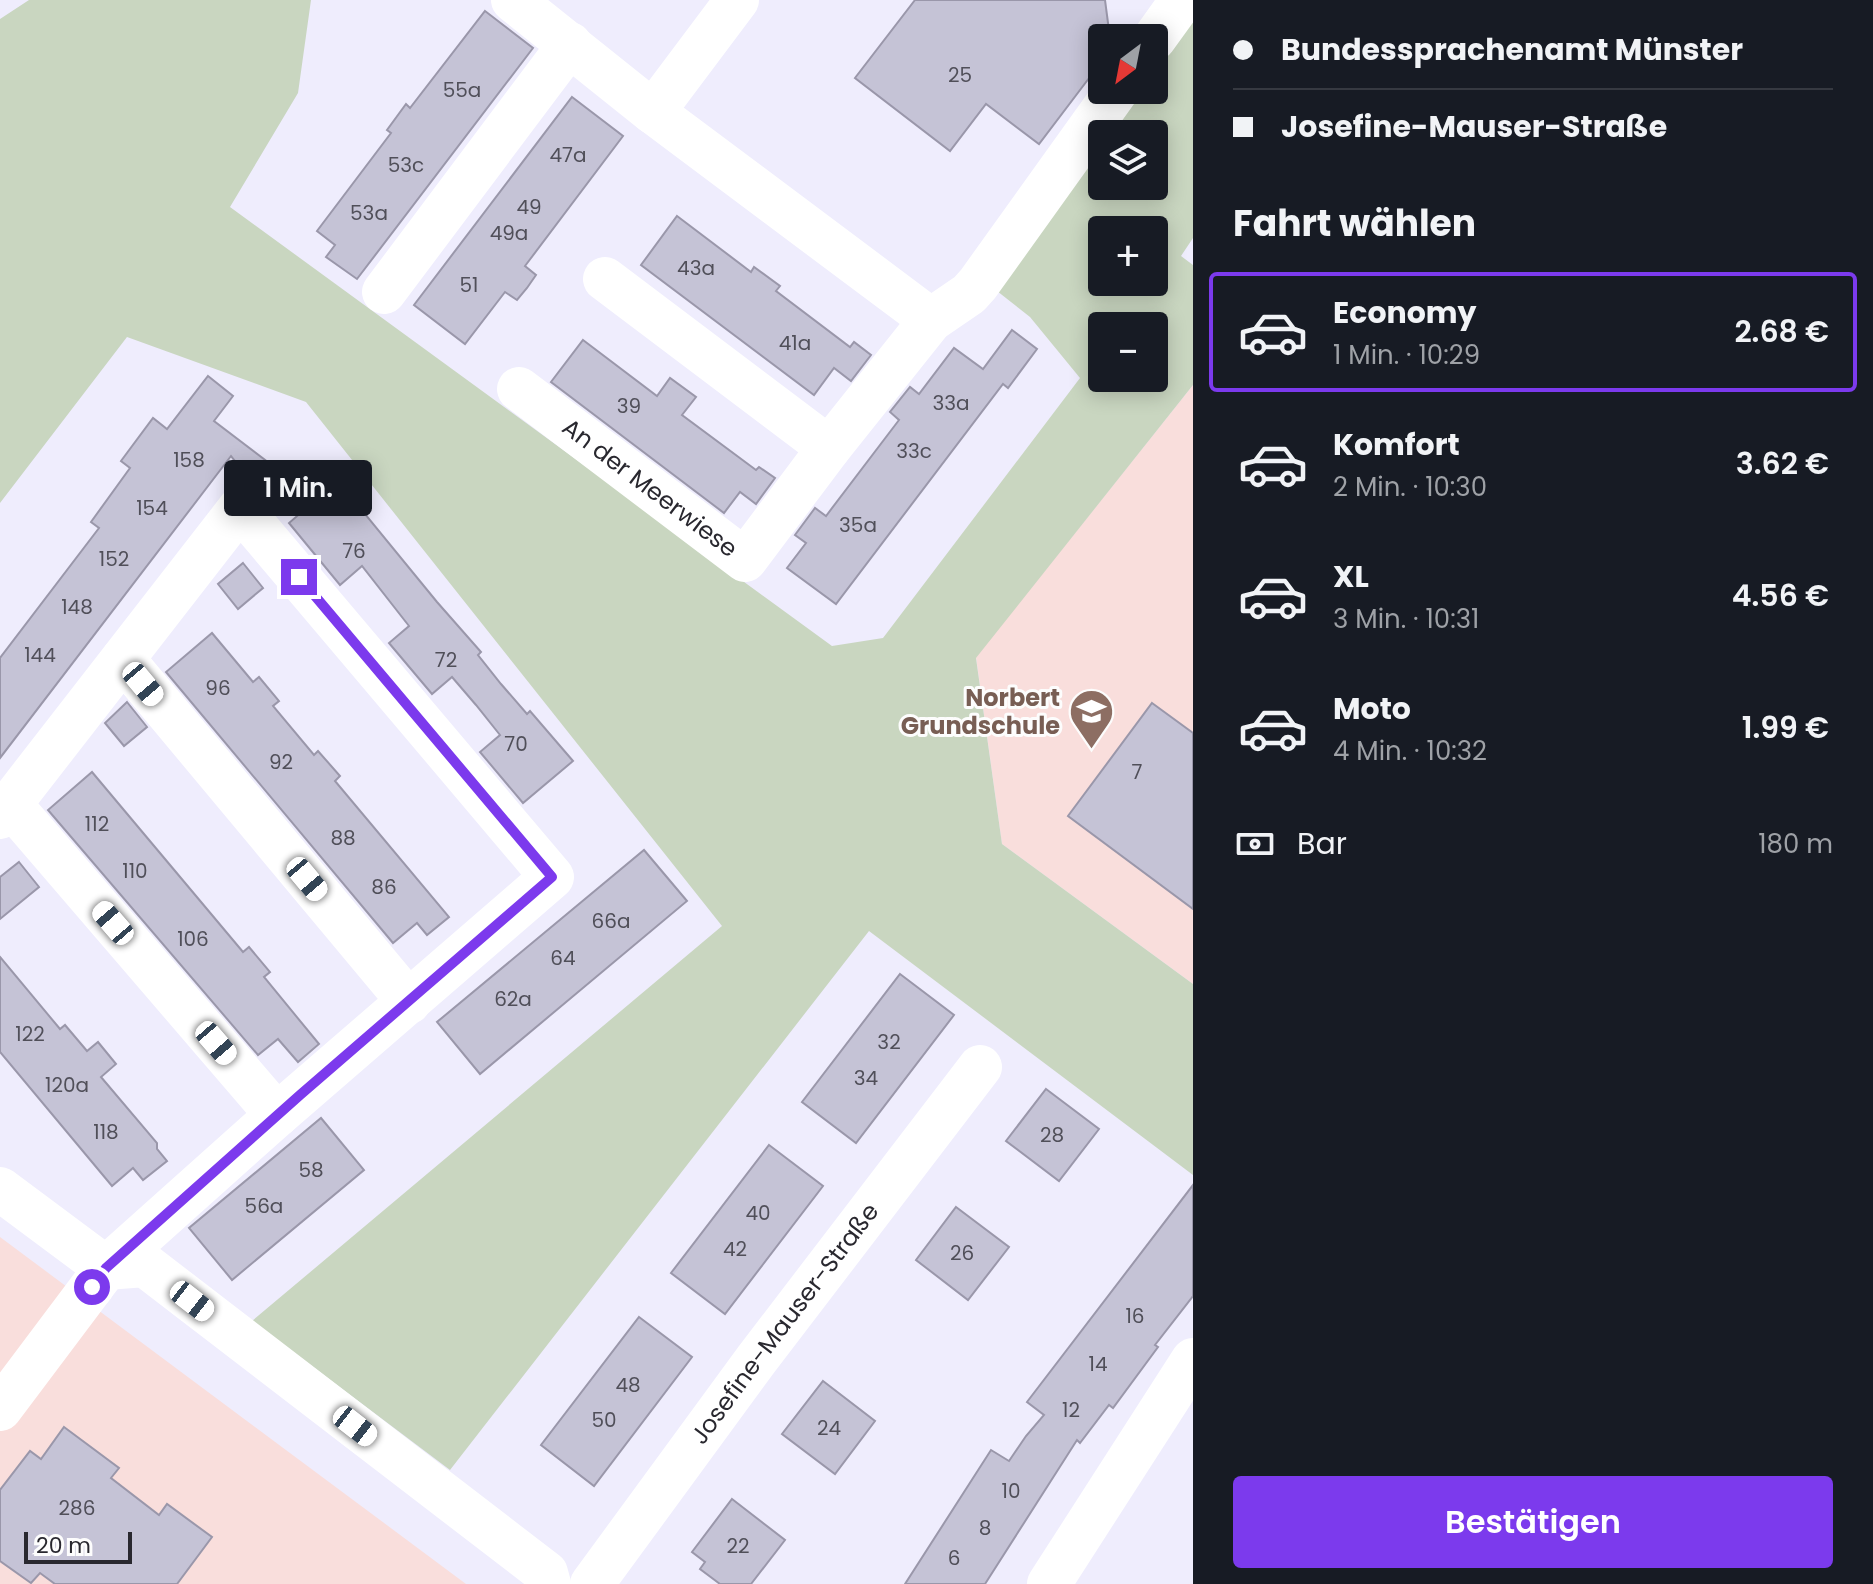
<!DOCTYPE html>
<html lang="de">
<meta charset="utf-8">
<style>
:root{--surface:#171b24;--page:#20242c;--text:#f1f3f6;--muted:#9ea1a6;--line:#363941;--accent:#7c3aed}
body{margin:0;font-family:Poppins,sans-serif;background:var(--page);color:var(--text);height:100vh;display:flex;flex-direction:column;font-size:30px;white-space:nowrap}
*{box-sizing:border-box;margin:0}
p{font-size:26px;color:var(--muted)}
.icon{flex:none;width:44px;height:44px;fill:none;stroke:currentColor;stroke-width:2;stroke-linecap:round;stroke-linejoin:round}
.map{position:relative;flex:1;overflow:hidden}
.drawer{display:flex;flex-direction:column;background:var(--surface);width:680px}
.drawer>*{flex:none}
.hud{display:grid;align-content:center;height:176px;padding:0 40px;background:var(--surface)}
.needle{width:52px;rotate:212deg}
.tools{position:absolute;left:1088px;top:24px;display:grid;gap:16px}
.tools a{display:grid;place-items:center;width:80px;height:80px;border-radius:8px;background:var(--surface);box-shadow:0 4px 20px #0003;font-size:40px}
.scale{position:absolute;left:24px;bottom:20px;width:108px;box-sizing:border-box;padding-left:8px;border:4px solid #29282f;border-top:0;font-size:22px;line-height:28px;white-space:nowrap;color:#29282f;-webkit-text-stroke:6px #fdfdfd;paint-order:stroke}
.end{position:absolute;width:36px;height:36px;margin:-18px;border:10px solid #7c3aed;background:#fff;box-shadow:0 0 0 4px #fff}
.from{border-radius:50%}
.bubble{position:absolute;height:56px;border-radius:8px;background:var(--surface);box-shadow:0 4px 20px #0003;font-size:26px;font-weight:600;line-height:56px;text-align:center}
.car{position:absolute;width:24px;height:48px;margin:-24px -12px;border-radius:10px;box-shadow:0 0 6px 2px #0007;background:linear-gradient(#fff 24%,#345 0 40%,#fff 0 76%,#345 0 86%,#fff 0)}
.hud b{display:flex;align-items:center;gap:28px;height:76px;font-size:30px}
.hud b+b{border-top:2px solid var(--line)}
.hud i{width:20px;height:20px;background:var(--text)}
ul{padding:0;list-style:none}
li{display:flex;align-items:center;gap:24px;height:120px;margin:0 16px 12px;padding:0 24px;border:4px solid transparent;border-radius:8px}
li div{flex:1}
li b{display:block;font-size:30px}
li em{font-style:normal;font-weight:600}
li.current{border-color:var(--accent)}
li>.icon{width:72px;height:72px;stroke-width:1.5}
h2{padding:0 40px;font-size:36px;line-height:96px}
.pay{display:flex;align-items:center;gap:20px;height:88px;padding:0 40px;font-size:30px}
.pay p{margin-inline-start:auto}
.button{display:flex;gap:16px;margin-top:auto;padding:16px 40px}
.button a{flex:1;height:92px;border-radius:8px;background:var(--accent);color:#fff;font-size:32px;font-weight:600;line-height:92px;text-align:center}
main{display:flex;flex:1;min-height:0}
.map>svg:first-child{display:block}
.education{fill:#f9dedc}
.green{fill:#c9d6c0;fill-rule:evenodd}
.building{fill:#c5c3d6;stroke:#9a97aa;stroke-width:2}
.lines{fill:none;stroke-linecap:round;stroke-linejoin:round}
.minor{stroke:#fff;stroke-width:44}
.route{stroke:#7c3aed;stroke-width:10}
.labels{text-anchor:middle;stroke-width:6;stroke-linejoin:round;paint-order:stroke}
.number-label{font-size:20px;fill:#504f59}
.street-label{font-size:24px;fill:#29282f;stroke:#fdfdfd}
.education-label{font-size:24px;font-weight:bold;fill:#785e54;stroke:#fdfdfd;text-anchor:end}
</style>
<main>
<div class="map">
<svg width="1193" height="1584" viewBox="0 0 1193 1584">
<rect width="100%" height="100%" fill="#efedfd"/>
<!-- education -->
<g class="education">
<path d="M1193 385V984L1002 844 976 657Z"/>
<path d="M0 1237 466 1584H0Z"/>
</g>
<!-- green -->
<path class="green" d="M29 0H311L298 93 230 207 832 646 883 638 1080 378 1030 317 997 291 1102 137V186H1154V134H1104L1136 90H1154V64L1193 10V238L1181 256 1193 265V385L976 658 1002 844 1193 984V1175L869 931 450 1470 252 1321 722 926 306 402 127 337 0 503V19ZM1102 230H1154V282H1102ZM1102 326H1154V378H1102Z"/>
<!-- building -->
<g class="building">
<path d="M915 0H1105L1110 38H1102V61L1039 144 986 104 950 151 855 78Z"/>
<path d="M485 11 533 48 357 279 326 257 335 245 317 231 391 133 387 130 406 104 410 108Z"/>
<path d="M572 97 623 136 525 266 536 275 527 288 517 300 505 292 465 344 414 305Z"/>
<path d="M677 216 751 272 754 267 780 286 776 291 850 347 854 342 871 355 851 381 834 368 814 395 641 265Z"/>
<path d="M1012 330 1037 349 1008 388 1003 384 836 604 787 568 806 543 795 535 815 508 826 516 899 420 890 412 910 387 919 394 954 348 983 369Z"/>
<path d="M583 340 657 396 670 378 696 397 682 415 756 470 759 467 775 478 756 504 740 492 724 513 551 382Z"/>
<path d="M208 376 233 396 214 421 273 466 298 495 276 512 231 456 0 758V658L99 528 91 522 130 468 121 461 153 418 167 429Z"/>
<path d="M333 485 343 495 347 492 437 602 481 652 478 655 501 684 527 714 530 711 573 761 523 803 480 752 500 735 476 705 452 677 432 694 389 643 409 626 362 566 340 585 289 523Z"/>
<path d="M243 563 263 588 238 609 218 584Z"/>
<path d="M212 633 253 682 259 677 279 701 273 706 314 755 318 751 340 776 335 781 449 917 427 935 417 923 393 943 166 672Z"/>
<path d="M127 702 147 727 124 746 105 723Z"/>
<path d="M1152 703 1193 733V909L1068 816Z"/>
<path d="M92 772 243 952 249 947 270 972 264 977 319 1044 298 1062 278 1039 258 1055 48 810Z"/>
<path d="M644 850 687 901 480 1074 437 1022Z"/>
<path d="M19 862 39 887 0 919V877Z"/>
<path d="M0 957 60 1029 65 1025 87 1051 98 1042 116 1064 101 1077 157 1143V1149L167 1161 143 1180 133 1168 112 1186 0 1052Z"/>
<path d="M900 974 954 1015 856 1143 802 1102Z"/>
<path d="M1046 1089 1099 1129 1059 1181 1006 1141Z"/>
<path d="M321 1118 364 1170 232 1280 189 1228Z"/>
<path d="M769 1145 823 1186 725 1314 671 1273Z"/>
<path d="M1193 1185V1296L1155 1345 1158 1347 1113 1408 1109 1405 1080 1443 1077 1440 985 1584H905L991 1450 1009 1461 1026 1436 1044 1415 1027 1402Z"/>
<path d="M956 1207 1009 1247 968 1300 916 1260Z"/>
<path d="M639 1317 692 1357 594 1486 541 1445Z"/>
<path d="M823 1381 875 1421 835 1474 782 1434Z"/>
<path d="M64 1427 119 1468 111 1478 159 1515 167 1504 212 1537 177 1584H55L40 1573 31 1583 0 1561V1490L30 1451 41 1459Z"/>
<path d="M732 1499 785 1540 751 1584H720L700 1569 705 1562 692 1552Z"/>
</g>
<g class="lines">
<!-- minor -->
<g class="minor">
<path d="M513 0 653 112 737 0"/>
<path d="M1154 39 1182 0"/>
<path d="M605 279 829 448"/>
<path d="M384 292 570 44"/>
<path d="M931 320 969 294 978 284 1117 90"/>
<path id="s1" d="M519 389 745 560 829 448 931 320 653 112"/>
<path d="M123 659 409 1002"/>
<path d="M10 804 277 1115"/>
<path d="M0 817 240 508 552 877 277 1115 106 1268 0 1409"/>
<path d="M0 1189 106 1268 145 1265 546 1573 549 1584"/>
<path id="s2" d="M592 1584 756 1360 980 1067"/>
<path d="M1049 1584 1193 1360"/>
</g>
</g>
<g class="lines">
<!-- route -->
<path class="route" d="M92 1287 106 1268 300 1095 552 877 299 577"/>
</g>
<!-- icons -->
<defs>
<symbol id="school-pin" viewBox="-11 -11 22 30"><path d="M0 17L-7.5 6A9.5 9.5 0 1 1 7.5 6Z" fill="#8d6e63" stroke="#fdfdfd"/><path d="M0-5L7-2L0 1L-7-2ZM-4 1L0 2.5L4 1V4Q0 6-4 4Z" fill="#fff"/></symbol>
</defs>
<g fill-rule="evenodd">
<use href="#school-pin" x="1066" y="686" width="51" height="69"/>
</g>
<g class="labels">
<!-- number labels -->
<g class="number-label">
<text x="960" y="82">25</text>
<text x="462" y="97">55a</text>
<text x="568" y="162">47a</text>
<text x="406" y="172">53c</text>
<text x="529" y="214">49</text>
<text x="369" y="220">53a</text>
<text x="509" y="240">49a</text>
<text x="696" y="275">43a</text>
<text x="469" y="292">51</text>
<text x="795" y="350">41a</text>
<text x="951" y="410">33a</text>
<text x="629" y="413">39</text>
<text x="914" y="458">33c</text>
<text x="189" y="467">158</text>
<text x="152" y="515">154</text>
<text x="858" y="532">35a</text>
<text x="354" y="558">76</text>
<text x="114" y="566">152</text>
<text x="77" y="614">148</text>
<text x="40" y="662">144</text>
<text x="446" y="667">72</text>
<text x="218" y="695">96</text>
<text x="516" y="751">70</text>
<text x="281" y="769">92</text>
<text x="1137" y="779">7</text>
<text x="97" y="831">112</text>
<text x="343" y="845">88</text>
<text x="135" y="878">110</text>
<text x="384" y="894">86</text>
<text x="611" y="928">66a</text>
<text x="193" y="946">106</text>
<text x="563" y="965">64</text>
<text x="513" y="1006">62a</text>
<text x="30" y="1041">122</text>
<text x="889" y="1049">32</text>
<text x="866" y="1085">34</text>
<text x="67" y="1092">120a</text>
<text x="106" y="1139">118</text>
<text x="1052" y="1142">28</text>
<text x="311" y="1177">58</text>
<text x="264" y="1213">56a</text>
<text x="758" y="1220">40</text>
<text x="735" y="1256">42</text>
<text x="962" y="1260">26</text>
<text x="1135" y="1323">16</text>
<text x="1098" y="1371">14</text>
<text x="628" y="1392">48</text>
<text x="1071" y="1417">12</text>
<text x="604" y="1427">50</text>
<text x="829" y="1435">24</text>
<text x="1011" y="1498">10</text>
<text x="77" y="1515">286</text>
<text x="985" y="1535">8</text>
<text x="738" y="1553">22</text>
<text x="954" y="1565">6</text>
</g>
<!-- street labels -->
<g class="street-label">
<text dy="8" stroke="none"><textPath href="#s1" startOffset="164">An der Meerwiese</textPath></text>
<text dy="8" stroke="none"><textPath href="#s2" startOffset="324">Josefine-Mauser-Straße</textPath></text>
</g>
<!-- education labels -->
<g class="education-label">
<text x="1060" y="706">Norbert<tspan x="1060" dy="28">Grundschule</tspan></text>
</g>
</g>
</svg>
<div class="tools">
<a><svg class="needle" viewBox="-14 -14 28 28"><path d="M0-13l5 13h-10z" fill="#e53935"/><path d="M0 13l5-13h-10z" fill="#9ea1a6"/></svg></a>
<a><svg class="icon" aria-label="layers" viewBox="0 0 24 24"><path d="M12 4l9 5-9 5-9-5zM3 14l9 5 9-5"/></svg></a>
<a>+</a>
<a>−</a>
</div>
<div class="scale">20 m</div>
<i class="end from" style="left:92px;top:1287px"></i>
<i class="end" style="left:299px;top:577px"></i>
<div class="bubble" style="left:224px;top:460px;width:148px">1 Min.</div>
<i class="car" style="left:143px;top:684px;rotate:140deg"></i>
<i class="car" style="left:307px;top:879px;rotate:140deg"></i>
<i class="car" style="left:113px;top:923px;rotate:319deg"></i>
<i class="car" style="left:216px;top:1043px;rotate:139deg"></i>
<i class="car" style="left:192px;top:1301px;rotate:128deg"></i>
<i class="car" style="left:355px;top:1426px;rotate:128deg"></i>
</div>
<section class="drawer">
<div class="hud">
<b><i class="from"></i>Bundessprachenamt Münster</b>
<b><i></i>Josefine-Mauser-Straße</b>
</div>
<h2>Fahrt wählen</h2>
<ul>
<li class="current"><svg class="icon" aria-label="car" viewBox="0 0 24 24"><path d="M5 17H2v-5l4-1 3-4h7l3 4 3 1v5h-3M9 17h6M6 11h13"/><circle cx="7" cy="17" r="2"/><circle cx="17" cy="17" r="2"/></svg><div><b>Economy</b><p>1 Min. · 10:29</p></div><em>2.68 €</em></li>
<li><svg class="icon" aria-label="car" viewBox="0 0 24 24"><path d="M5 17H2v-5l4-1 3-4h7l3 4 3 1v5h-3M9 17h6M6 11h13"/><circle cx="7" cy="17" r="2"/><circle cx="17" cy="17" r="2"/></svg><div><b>Komfort</b><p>2 Min. · 10:30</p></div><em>3.62 €</em></li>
<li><svg class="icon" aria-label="car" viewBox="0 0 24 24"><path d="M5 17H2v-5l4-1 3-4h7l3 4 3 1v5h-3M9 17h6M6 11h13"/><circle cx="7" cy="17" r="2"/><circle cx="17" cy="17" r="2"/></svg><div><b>XL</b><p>3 Min. · 10:31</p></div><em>4.56 €</em></li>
<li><svg class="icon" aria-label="car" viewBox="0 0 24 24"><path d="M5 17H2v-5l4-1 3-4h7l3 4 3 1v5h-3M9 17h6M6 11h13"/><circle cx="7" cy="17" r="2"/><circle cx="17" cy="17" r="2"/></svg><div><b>Moto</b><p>4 Min. · 10:32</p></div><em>1.99 €</em></li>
</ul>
<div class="pay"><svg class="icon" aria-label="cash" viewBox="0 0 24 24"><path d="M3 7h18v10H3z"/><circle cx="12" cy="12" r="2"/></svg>Bar<p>180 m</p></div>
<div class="button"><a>Bestätigen</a></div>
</section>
</main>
